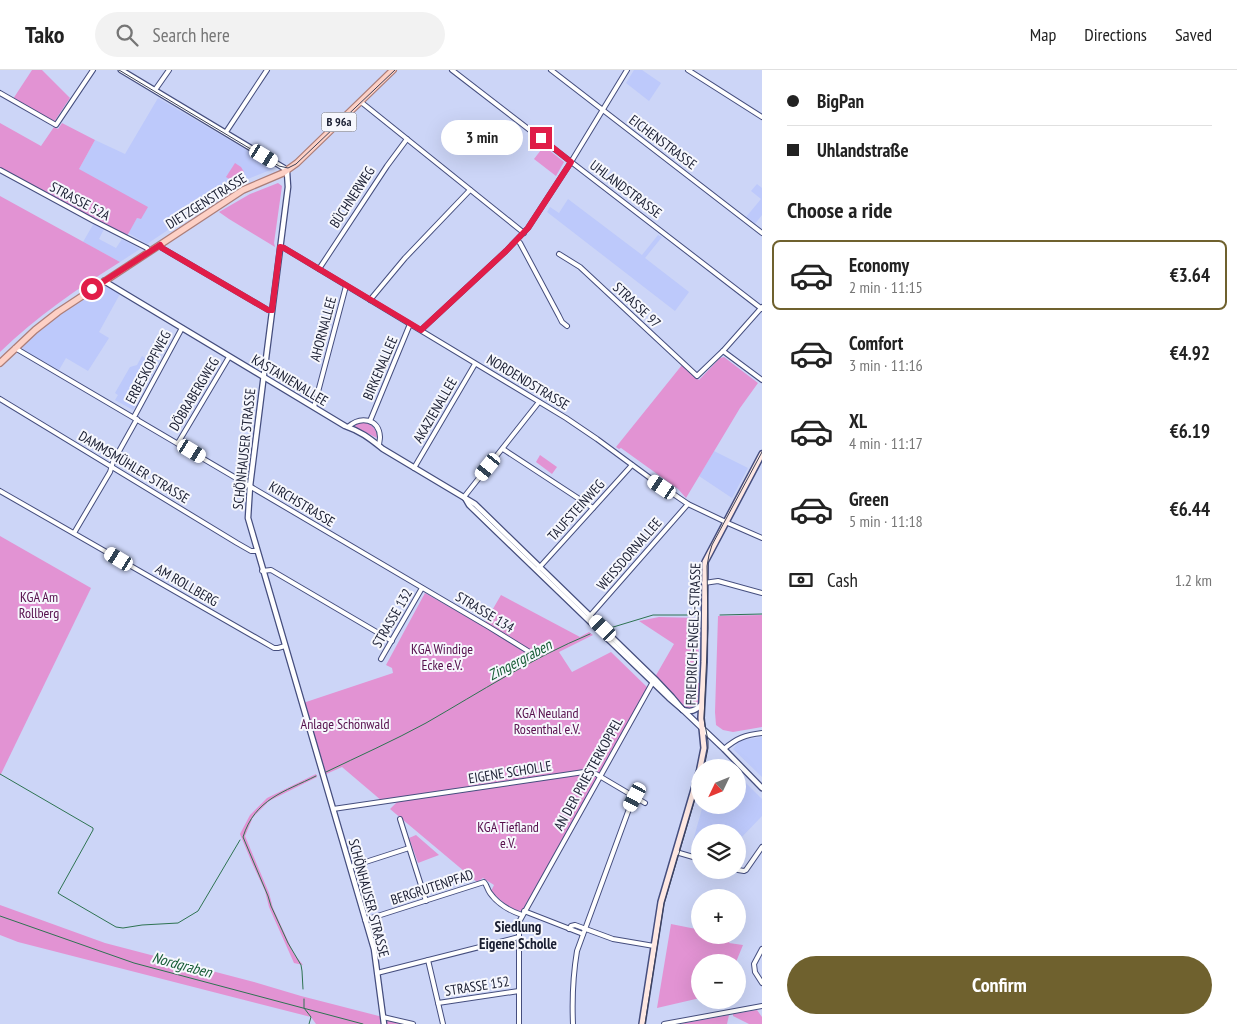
<!DOCTYPE html>
<meta charset="utf-8">
<style>
:root{--surface:#fff;--page:#f2f2f2;--text:#222;--muted:#767676;--line:#e0e0e0;--accent:#6f612e}
body{margin:0;font-family:"PT Sans Narrow",sans-serif;background:var(--page);color:var(--text);height:100vh;display:flex;flex-direction:column;font-size:19px;white-space:nowrap}
*{box-sizing:border-box;margin:0}
p{font-size:16px;color:var(--muted)}
.icon{flex:none;width:28px;height:28px;fill:none;stroke:currentColor;stroke-width:2;stroke-linecap:round;stroke-linejoin:round}
.map{position:relative;flex:1;overflow:hidden}
.details{display:flex;flex-direction:column;background:var(--surface);width:475px}
.details>*{flex:none}
.top-card{display:grid;align-content:center;height:110px;padding:0 25px;background:var(--surface)}
.needle{width:32px;rotate:227deg}
.buttons{position:absolute;left:691px;top:689px;display:grid;gap:10px}
.buttons a{display:grid;place-items:center;width:55px;height:55px;border-radius:50%;background:var(--surface);box-shadow:0 5px 20px #0002;font-size:25px}
.end{position:absolute;width:22px;height:22px;margin:-11px;border:6px solid #e11d48;background:#fff;box-shadow:0 0 0 2px #fff}
.from{border-radius:50%}
.bubble{position:absolute;height:35px;border-radius:18px;background:var(--surface);box-shadow:0 5px 20px #0002;font-size:16px;font-weight:800;line-height:35px;text-align:center}
.car{position:absolute;width:15px;height:30px;margin:-15px -8px;border-radius:6px;box-shadow:0 0 4px 1px #0007;background:linear-gradient(#fff 24%,#345 0 40%,#fff 0 76%,#345 0 86%,#fff 0)}
.top-card b{display:flex;align-items:center;gap:18px;height:48px;font-size:19px}
.top-card b+b{border-top:1px solid var(--line)}
.top-card i{width:12px;height:12px;background:var(--text)}
ul{padding:0;list-style:none}
li{display:flex;align-items:center;gap:15px;height:70px;margin:0 10px 8px;padding:0 15px;border:2px solid transparent;border-radius:8px}
li div{flex:1}
li b{display:block;font-size:19px}
li em{font-style:normal;font-weight:800}
li.on{border-color:var(--accent)}
li>.icon{width:45px;height:45px;stroke-width:1.5}
h2{padding:0 25px;font-size:22px;line-height:60px}
.pay{display:flex;align-items:center;gap:12px;height:55px;padding:0 25px;font-size:19px}
.pay p{margin-inline-start:auto}
.button{display:flex;gap:10px;margin-top:auto;padding:10px 25px}
.button a{flex:1;height:58px;border-radius:30px;background:var(--accent);color:#fff;font-size:20px;font-weight:800;line-height:58px;text-align:center}
header{display:flex;align-items:center;gap:30px;box-sizing:border-box;height:70px;padding:0 25px;background:var(--surface);border-bottom:1px solid var(--line)}
header strong{font-size:24px}
nav{display:flex;gap:28px;margin-inline-start:auto;font-size:18px}
.search{width:350px;height:45px;background:var(--page);display:flex;align-items:center;gap:12px;box-sizing:border-box;padding:0 18px;border-radius:28px;color:var(--muted);font-size:19px}
main{display:flex;flex:1;min-height:0}
.map>svg:first-child{display:block}
.built{fill:#bdc9fb}
.green{fill:#e293d3}
.lines{fill:none;stroke-linecap:round;stroke-linejoin:round}
.stream{stroke:#2e7352;stroke-width:1}
.minor-casing{stroke:#454e7e;stroke-width:6}
.tertiary-casing{stroke:#454e7e;stroke-width:7}
.secondary-casing{stroke:#454e7e;stroke-width:8}
.primary-casing{stroke:#ac7e79;stroke-width:8}
.minor{stroke:#fff;stroke-width:4}
.tertiary{stroke:#fff;stroke-width:4.5}
.secondary{stroke:#fee8e2;stroke-width:5}
.primary{stroke:#fdd0c5;stroke-width:5.5}
.tram{stroke:#3c4158;stroke-width:1}
.route{stroke:#e11d48;stroke-width:6}
.labels{text-anchor:middle;stroke-width:4;stroke-linejoin:round;paint-order:stroke}
.shield{fill:#f6f7fd;stroke:#5c5f6f;stroke-width:1}
.shield-label{font-size:12px;font-weight:bold;fill:#1a1e32}
.street-label{font-size:14px;fill:#1a1e32;stroke:#f6f7fd}
.park-label{font-size:14px;fill:#560f4c;stroke:#f6f7fd}
.water-label{font-size:15px;font-style:italic;fill:#155b34;stroke:#f6f7fd}
.neighbourhood-label{font-size:15px;font-weight:bold;fill:#1a1e32;stroke:#f6f7fd}
</style>
<header>
<strong>Tako</strong>
<div class="search"><svg class="icon" aria-label="search" viewBox="0 0 24 24"><circle cx="10" cy="10" r="6"/><path d="M15 15l6 6"/></svg>Search here</div>
<nav><a>Map</a><a>Directions</a><a>Saved</a></nav>
</header>
<main>
<div class="map">
<svg width="762" height="954" viewBox="0 0 762 954">
<rect width="100%" height="100%" fill="#ccd5f7"/>
<!-- built -->
<g class="built">
<path d="M634 0H642L661 13 649 31 626 13Z"/>
<path d="M158 28 274 96 273 99 238 113 147 174 128 163 137 148 141 149 79 99 95 70 125 84Z"/>
<path d="M757 114 762 118V145L755 154 746 147 761 129 751 121Z"/>
<path d="M568 129 642 185 658 165 662 167 645 188 689 222 675 241 547 142 550 137 559 143Z"/>
<path d="M94 153 104 159 99 169 116 178 122 169 140 179 120 192 83 172Z"/>
<path d="M104 215 120 224 99 262 109 268 88 301 66 288 59 300 23 280 22 277V275L52 250Z"/>
<path d="M142 286 157 296 133 340 115 330 118 325 115 323 130 297 137 295Z"/>
<path d="M714 381 748 398 732 428 699 406Z"/>
<path d="M762 667V707L733 679 738 673 743 670Z"/>
<path d="M738 705 762 729V746L738 771V762H700V773L693 771 703 735H738Z"/>
</g>
<!-- green -->
<g class="green">
<path d="M32 0H42L70 28 54 52 13 29Z"/>
<path d="M0 53 41 76 54 57 58 59 62 53 95 70 79 99 148 137 141 149 137 148 127 166 0 100Z"/>
<path d="M544 76 564 92 556 106 534 89Z"/>
<path d="M235 93 241 97 244 102C241 112 234 112 226 107Z"/>
<path d="M278 113 282 116 274 173 275 177 229 149 219 142 250 124Z"/>
<path d="M0 126 120 192C77 219 36 247 0 282Z"/>
<path d="M724 287 758 313 740 338 686 428 678 419 621 378 619 379 616 377 682 295 699 310 720 288Z"/>
<path d="M361 352C371 353 377 358 377 368L355 357 356 354Z"/>
<path d="M540 385 557 397 552 404 536 392Z"/>
<path d="M0 466 91 518 1 704H0Z"/>
<path d="M425 523 483 556 501 525 580 567 589 562 593 565 559 582 572 602 611 582 648 618 599 704 584 701 382 731 342 697 324 705 303 633 393 603 392 598 386 595Z"/>
<path d="M762 545V657L733 662 723 660 716 655 715 642 718 546Z"/>
<path d="M659 547 700 548 697 613H700L701 631 698 637 688 640 685 638 655 607 674 574 639 551Z"/>
<path d="M584 703 594 705 598 707 522 841C509 840 502 831 493 823L491 821 494 815 483 808 477 812 390 739 397 732Z"/>
<path d="M316 704 317 707 269 731 253 747 245 766 269 823 273 838 294 884 303 895 294 893 269 837 265 821 252 793 240 764 250 745 267 728Z"/>
<path d="M416 765 439 785 418 793 409 768Z"/>
<path d="M0 835 105 873 254 912 301 926 410 954H316L311 947 18 872 0 865Z"/>
<path d="M698 848 700 849V865H732L729 873 743 875 736 892H700V928L657 938 671 854 696 859Z"/>
<path d="M757 940 762 947V954H749L733 946V944Z"/>
<path d="M729 945 727 954H680Z"/>
</g>
<g class="lines">
<!-- stream -->
<g class="stream">
<path d="M720 545 762 544"/>
<path d="M610 558 653 545H699"/>
<path d="M326 702C359 686 393 671 426 653 480 622 532 588 590 564"/>
<path d="M0 704 93 758V760L58 823 61 825 116 857 123 858 142 855 178 853 198 841 240 770"/>
<path d="M0 846 134 893 363 954"/>
<path d="M303 919 302 901 301 895 288 873 271 836 268 826 243 767C255 729 284 722 316 706"/>
<path d="M304 929V938L311 947 309 954"/>
</g>
<defs>
<g id="minor">
<path d="M452 0 762 239"/>
<path d="M551 0 762 163"/>
<path d="M688 0 762 47"/>
<path d="M155 20 169 0"/>
<path d="M0 23 56 55 93 0"/>
<path d="M361 32 524 163"/>
<path d="M226 62 267 0"/>
<path d="M0 100 94 151 147 178 149 182"/>
<path d="M517 170 520 173 559 246 562 252 567 256"/>
<path d="M160 175 162 178 268 240H272"/>
<path d="M280 177 284 178 566 348 597 369 650 408 688 434 730 454 762 468"/>
<path d="M559 184 580 197 697 306 723 281 762 237"/>
<path d="M319 199 387 96 407 69"/>
<path d="M370 230 405 188 470 120"/>
<path d="M421 260 506 181 528 158 571 92 627 0"/>
<path d="M15 278 489 557 536 586"/>
<path d="M723 281 762 310"/>
<path d="M0 329 237 473 251 481H257"/>
<path d="M314 337 346 216"/>
<path d="M134 347 182 258"/>
<path d="M370 351 410 254"/>
<path d="M348 357C360 346 379 348 380 367 380 370 379 373 379 375"/>
<path d="M178 373 229 287"/>
<path d="M503 379 593 438"/>
<path d="M414 398 475 294"/>
<path d="M0 421 274 578H278L285 576"/>
<path d="M464 427 539 332"/>
<path d="M74 463 110 402 113 392 137 349"/>
<path d="M538 499 632 395"/>
<path d="M262 501 271 500 392 571"/>
<path d="M704 513 718 511 762 523"/>
<path d="M589 547 688 434"/>
<path d="M381 589 422 518"/>
<path d="M724 679C737 668 745 665 762 663"/>
<path d="M333 739 584 702 596 704 645 733"/>
<path d="M400 749 426 831"/>
<path d="M676 782 700 789"/>
<path d="M350 797 409 778"/>
<path d="M738 800 744 801 746 800 762 777"/>
<path d="M524 841 583 864"/>
<path d="M365 850 484 812C487 815 487 819 490 823 497 833 510 841 522 845"/>
<path d="M569 859 571 856 575 855 613 869 654 876"/>
<path d="M762 879 754 894 755 902 762 913"/>
<path d="M428 890 443 954"/>
<path d="M377 903 519 867"/>
<path d="M438 933 519 921"/>
<path d="M383 947 413 954"/>
<path d="M519 954V852L654 610"/>
<path d="M573 954C572 930 573 905 577 881L629 739 635 727"/>
<path d="M664 954 762 936"/>
</g>
<g id="tertiary">
<path d="M121 0 284 98 287 102 288 117 263 312 250 416 248 448 374 879 384 954"/>
<path d="M104 211 345 356C362 362 369 368 383 379L475 434 655 609 672 627 682 639"/>
<path d="M465 428 469 435 669 628 683 640 724 679 762 718"/>
<path d="M683 640C691 642 695 641 701 635"/>
</g>
<g id="secondary">
<path d="M700 698 704 678 701 648 704 592 705 492 762 384"/>
<path d="M642 954 661 832 700 699"/>
</g>
<path id="primary" d="M0 293 35 260 58 242 243 120 283 103 297 93 393 0"/>
</defs>
<!-- minor casing -->
<use href="#minor" class="minor-casing"/>
<!-- tertiary casing -->
<use href="#tertiary" class="tertiary-casing"/>
<!-- secondary casing -->
<use href="#secondary" class="secondary-casing"/>
<!-- primary casing -->
<use href="#primary" class="primary-casing"/>
<!-- minor -->
<use href="#minor" class="minor"/>
<!-- tertiary -->
<use href="#tertiary" class="tertiary"/>
<!-- secondary -->
<use href="#secondary" class="secondary"/>
<!-- primary -->
<use href="#primary" class="primary"/>
<!-- tram -->
<g class="tram">
<path d="M119 0 279 96 288 98 296 94 395 0"/>
<path d="M704 698 708 678V671L704 649 708 558 707 496 709 485 712 475 762 382"/>
<path d="M645 954 664 834 700 712"/>
</g>
</g>
<g class="lines">
<!-- route -->
<path class="route" d="M92 219 160 175 162 178 268 240H272L280 177 284 178 421 260 506 181 528 158 571 92 541 68"/>
</g>
<g class="labels">
<!-- shield labels -->
<rect class="shield" x="321.5" y="42.5" width="35" height="19" rx="4"/>
<g class="shield-label">
<text x="339" y="56">B 96a</text>
</g>
<!-- street labels -->
<g class="street-label">
<text transform="translate(663 72) rotate(37)" y="5">EICHENSTRASSE</text>
<text transform="translate(626 119) rotate(37)" y="5">UHLANDSTRASSE</text>
<text transform="translate(352 127) rotate(-57)" y="5">BÜCHNERWEG</text>
<text transform="translate(80 131) rotate(28)" y="5">STRASSE 52A</text>
<text transform="translate(206 131) rotate(-32)" y="5">DIETZGENSTRASSE</text>
<text transform="translate(637 235) rotate(43)" y="5">STRASSE 97</text>
<text transform="translate(323 259) rotate(-75)" y="5">AHORNALLEE</text>
<text transform="translate(148 297) rotate(-62)" y="5">ERBESKOPFWEG</text>
<text transform="translate(380 298) rotate(-67)" y="5">BIRKENALLEE</text>
<text transform="translate(290 310) rotate(31)" y="5">KASTANIENALLEE</text>
<text transform="translate(528 312) rotate(31)" y="5">NORDENDSTRASSE</text>
<text transform="translate(194 324) rotate(-59)" y="5">DÖBRABERGWEG</text>
<text transform="translate(435 340) rotate(-60)" y="5">AKAZIENALLEE</text>
<text transform="translate(244 379) rotate(-84)" y="5">SCHÖNHAUSER STRASSE</text>
<text transform="translate(134 397) rotate(31)" y="5">DAMMSMÜHLER STRASSE</text>
<text transform="translate(302 434) rotate(31)" y="5">KIRCHSTRASSE</text>
<text transform="translate(576 440) rotate(-48)" y="5">TAUFSTEINWEG</text>
<text transform="translate(629 484) rotate(-49)" y="5">WEISSDORNALLEE</text>
<text transform="translate(187 515) rotate(30)" y="5">AM ROLLBERG</text>
<text transform="translate(485 542) rotate(31)" y="5">STRASSE 134</text>
<text transform="translate(392 548) rotate(-60)" y="5">STRASSE 132</text>
<text transform="translate(693 564) rotate(-88)" y="5">FRIEDRICH-ENGELS-STRASSE</text>
<text transform="translate(510 702) rotate(-9)" y="5">EIGENE SCHOLLE</text>
<text transform="translate(588 704) rotate(-61)" y="5">AN DER PRIESTERKOPPEL</text>
<text transform="translate(432 817) rotate(-18)" y="5">BERGRUTENPFAD</text>
<text transform="translate(369 828) rotate(75)" y="5">SCHÖNHAUSER STRASSE</text>
<text transform="translate(477 916) rotate(-9)" y="5">STRASSE 152</text>
</g>
<!-- park labels -->
<g class="park-label">
<text x="39" y="532">KGA Am<tspan x="39" dy="16">Rollberg</tspan></text>
<text x="442" y="584">KGA Windige<tspan x="442" dy="16">Ecke e.V.</tspan></text>
<text x="547" y="648">KGA Neuland<tspan x="547" dy="16">Rosenthal e.V.</tspan></text>
<text x="345" y="659">Anlage Schönwald</text>
<text x="508" y="762">KGA Tiefland<tspan x="508" dy="16">e.V.</tspan></text>
</g>
<!-- water labels -->
<g class="water-label">
<text transform="translate(520 590) rotate(-28)" y="5">Zingergraben</text>
<text transform="translate(182 895) rotate(15)" y="5">Nordgraben</text>
</g>
<!-- neighbourhood labels -->
<g class="neighbourhood-label">
<text x="518" y="862">Siedlung<tspan x="518" dy="17">Eigene Scholle</tspan></text>
</g>
</g>
</svg>
<div class="buttons">
<a><svg class="needle" viewBox="-14 -14 28 28"><path d="M0-13l5 13h-10z" fill="#e53935"/><path d="M0 13l5-13h-10z" fill="#767676"/></svg></a>
<a><svg class="icon" aria-label="layers" viewBox="0 0 24 24"><path d="M12 4l9 5-9 5-9-5zM3 14l9 5 9-5"/></svg></a>
<a>+</a>
<a>−</a>
</div>
<i class="end from" style="left:92px;top:219px"></i>
<i class="end" style="left:541px;top:68px"></i>
<div class="bubble" style="left:441px;top:50px;width:82px">3 min</div>
<i class="car" style="left:264px;top:86px;rotate:121deg"></i>
<i class="car" style="left:192px;top:381px;rotate:121deg"></i>
<i class="car" style="left:488px;top:397px;rotate:219deg"></i>
<i class="car" style="left:662px;top:417px;rotate:304deg"></i>
<i class="car" style="left:119px;top:489px;rotate:301deg"></i>
<i class="car" style="left:603px;top:558px;rotate:314deg"></i>
<i class="car" style="left:635px;top:727px;rotate:208deg"></i>
</div>
<section class="details">
<div class="top-card">
<b><i class="from"></i>BigPan</b>
<b><i></i>Uhlandstraße</b>
</div>
<h2>Choose a ride</h2>
<ul>
<li class="on"><svg class="icon" aria-label="car" viewBox="0 0 24 24"><path d="M5 17H2v-5l4-1 3-4h7l3 4 3 1v5h-3M9 17h6M6 11h13"/><circle cx="7" cy="17" r="2"/><circle cx="17" cy="17" r="2"/></svg><div><b>Economy</b><p>2 min · 11:15</p></div><em>€3.64</em></li>
<li><svg class="icon" aria-label="car" viewBox="0 0 24 24"><path d="M5 17H2v-5l4-1 3-4h7l3 4 3 1v5h-3M9 17h6M6 11h13"/><circle cx="7" cy="17" r="2"/><circle cx="17" cy="17" r="2"/></svg><div><b>Comfort</b><p>3 min · 11:16</p></div><em>€4.92</em></li>
<li><svg class="icon" aria-label="car" viewBox="0 0 24 24"><path d="M5 17H2v-5l4-1 3-4h7l3 4 3 1v5h-3M9 17h6M6 11h13"/><circle cx="7" cy="17" r="2"/><circle cx="17" cy="17" r="2"/></svg><div><b>XL</b><p>4 min · 11:17</p></div><em>€6.19</em></li>
<li><svg class="icon" aria-label="car" viewBox="0 0 24 24"><path d="M5 17H2v-5l4-1 3-4h7l3 4 3 1v5h-3M9 17h6M6 11h13"/><circle cx="7" cy="17" r="2"/><circle cx="17" cy="17" r="2"/></svg><div><b>Green</b><p>5 min · 11:18</p></div><em>€6.44</em></li>
</ul>
<div class="pay"><svg class="icon" aria-label="cash" viewBox="0 0 24 24"><path d="M3 7h18v10H3z"/><circle cx="12" cy="12" r="2"/></svg>Cash<p>1.2 km</p></div>
<div class="button"><a>Confirm</a></div>
</section>
</main>
